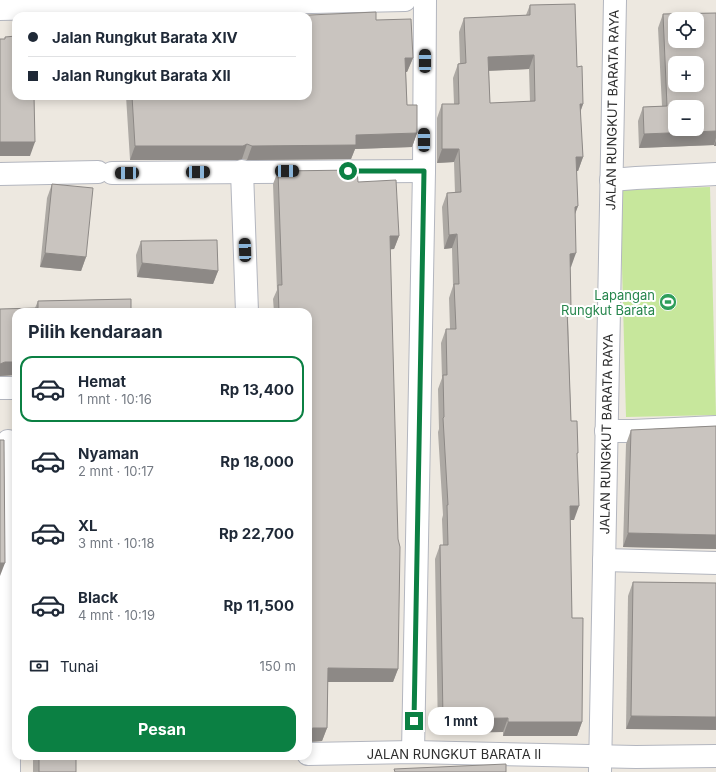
<!DOCTYPE html>
<html lang="id">
<meta charset="utf-8">
<style>
:root{--surface:#fff;--page:#f2f2f3;--text:#1f2937;--muted:#747a83;--line:#e0e1e3;--accent:#0b8043}
body{margin:0;font-family:Inter,sans-serif;background:var(--page);color:var(--text);height:100vh;display:flex;flex-direction:column;font-size:15px;white-space:nowrap}
*{box-sizing:border-box;margin:0}
p{font-size:13px;color:var(--muted)}
.icon{flex:none;width:22px;height:22px;fill:none;stroke:currentColor;stroke-width:2;stroke-linecap:round;stroke-linejoin:round}
.map{position:relative;flex:1;overflow:hidden}
.side{position:absolute;left:12px;top:308px;width:300px;height:452px;display:flex;flex-direction:column;background:var(--surface);border-radius:12px;box-shadow:0 2px 10px #0003}
.side>*{flex:none}
.guide{position:absolute;left:12px;top:12px;width:300px;height:88px;border-radius:12px;box-shadow:0 2px 10px #0003;display:grid;align-content:center;height:88px;padding:0 16px;background:var(--surface)}
.buttons{position:absolute;left:668px;top:12px;display:grid;gap:8px}
.buttons a{display:grid;place-items:center;width:36px;height:36px;border-radius:8px;background:var(--surface);box-shadow:0 2px 10px #0003;font-size:20px}
.end{position:absolute;width:18px;height:18px;margin:-9px;border:5px solid #0b8043;background:#fff;box-shadow:0 0 0 2px #fff}
.from{border-radius:50%}
.bubble{position:absolute;height:28px;border-radius:12px;background:var(--surface);box-shadow:0 2px 10px #0003;font-size:13px;font-weight:700;line-height:28px;text-align:center}
.car{position:absolute;width:12px;height:24px;margin:-12px -6px;border-radius:5px;box-shadow:0 0 3px 1px #0007;background:linear-gradient(#222 24%,#8ab4d8 0 40%,#222 0 76%,#8ab4d8 0 86%,#222 0)}
.guide b{display:flex;align-items:center;gap:14px;height:38px;font-size:15px}
.guide b+b{border-top:1px solid var(--line)}
.guide i{width:10px;height:10px;background:var(--text)}
ul{padding:0;list-style:none}
li{display:flex;align-items:center;gap:12px;height:66px;margin:0 8px 6px;padding:0 8px;border:2px solid transparent;border-radius:12px}
li div{flex:1}
li b{display:block;font-size:15px}
li em{font-style:normal;font-weight:700}
li.active{border-color:var(--accent)}
li>.icon{width:36px;height:36px;stroke-width:1.5}
h2{padding:0 16px;font-size:18px;line-height:48px}
.pay{display:flex;align-items:center;gap:10px;height:44px;padding:0 16px;font-size:15px}
.pay p{margin-inline-start:auto}
.primary-button{display:flex;gap:8px;margin-top:auto;padding:8px 16px}
.primary-button a{flex:1;height:46px;border-radius:12px;background:var(--accent);color:#fff;font-size:16px;font-weight:700;line-height:46px;text-align:center}
.map>svg:first-child{display:block}
.pitch{fill:#c7e79c}
.lines{fill:none;stroke-linecap:round;stroke-linejoin:round}
.minor-casing{stroke:#b3b6bf;stroke-width:24}
.minor{stroke:#fff;stroke-width:22}
.wall{fill:#ada9a4;fill-rule:evenodd}
.shaded-wall{fill:#8d8986}
.building{fill:#c9c4bf;stroke:#8d8986;fill-rule:evenodd}
.route{stroke:#0b8043;stroke-width:5}
.labels{text-anchor:middle;stroke-width:4;stroke-linejoin:round;paint-order:stroke}
.street-label{font-size:13px;fill:#2d2d2d;stroke:#fff}
.leisure-label{font-size:13px;fill:#27864d;stroke:#fff;text-anchor:end}
</style>
<div class="map">
<svg width="716" height="772" viewBox="0 0 716 772">
<rect width="100%" height="100%" fill="#ede8e0"/>
<!-- pitch -->
<path class="pitch" d="M710 187 716 415 626 417 620 190Z"/>
<g class="lines">
<defs>
<g id="minor">
<path d="M0 9 405 0"/>
<path d="M242 171 247 312"/>
<path d="M112 173 424 171"/>
<path d="M0 174 98 172"/>
<path d="M611 180 636 178 716 174"/>
<path d="M0 388H16"/>
<path d="M606 431H633L716 427"/>
<path d="M8 441 9 772"/>
<path d="M604 560 716 563"/>
<path d="M413 752 424 171 425 0"/>
<path d="M308 754 413 752 636 757 716 756"/>
<path d="M600 772 615 0"/>
</g>
</defs>
<!-- minor casing -->
<use href="#minor" class="minor-casing"/>
<!-- minor -->
<use href="#minor" class="minor"/>
</g>
<!-- wall -->
<g class="wall">
<path d="M530 5 577 67 583 104 580 113 583 157 578 171H576L578 206 575 213 571 267 570 268 571 308 568 318 571 421 577 457 574 520H570L572 618 582 722 577 736H503V732L438 733 435 559 440 545H443L442 519 443 515 438 432 439 429 438 389 442 378 441 343 446 329H450L449 298 453 286 452 248 444 249 442 207 447 193H455L454 162 437 163V118L442 104H454L453 78 458 64 460 63 459 32 464 18 526 15ZM529 69 530 102 490 103 489 71Z"/>
<path d="M716 13V146H714V145L639 148 638 121 643 107 662 106 658 28 663 14Z"/>
<path d="M376 20 413 58 407 72H406L407 105 417 133 412 147 355 149 351 159 247 160 242 159 238 160H130L126 96H308Z"/>
<path d="M278 171 358 182 399 236 394 249H390L398 669 393 682H328L327 728 322 741 308 742V312H274L273 299 277 290 273 184Z"/>
<path d="M52 184 86 257 81 271 40 267 47 198Z"/>
<path d="M141 241 218 271 213 284 137 277 136 255Z"/>
<path d="M131 299V312H16V375L0 376V309L35 308 38 301Z"/>
<path d="M716 426V549L623 547 626 444 631 430Z"/>
<path d="M633 582 716 583 626 729 628 596Z"/>
<rect x="33" y="756" width="43" height="16"/>
</g>
<!-- shaded-wall -->
<g class="shaded-wall">
<path d="M534 55 529 69 483 71 488 57Z"/>
<path d="M405 58H413L407 72H400Z"/>
<path d="M30 96H115L29 98Z"/>
<path d="M580 104H583L578 118Z"/>
<path d="M716 131V138L714 145 639 148 644 134Z"/>
<path d="M417 133 412 147 355 149 351 159 247 160 252 146 356 135Z"/>
<path d="M716 140V146H714Z"/>
<path d="M0 142H35L30 156H0Z"/>
<path d="M247 144 242 159 238 160H130L135 146Z"/>
<path d="M442 149H459L454 162 437 163Z"/>
<path d="M576 157H583L578 171H571Z"/>
<path d="M578 206 573 220 575 207Z"/>
<path d="M457 234 452 248 444 249 449 235Z"/>
<path d="M390 236H399L394 249 385 250Z"/>
<path d="M45 253 86 257 81 271 40 267Z"/>
<path d="M576 253 571 267 564 268 570 254Z"/>
<path d="M142 263 218 271 213 284 137 277Z"/>
<path d="M567 308H571L566 322Z"/>
<path d="M5 362H16V375L0 376V364Z"/>
<path d="M570 506H579L574 520H565Z"/>
<path d="M628 533 716 535V549L623 547Z"/>
<path d="M0 563H5L0 576Z"/>
<path d="M328 668 398 669 393 682H323Z"/>
<path d="M631 716 716 717V730L626 729Z"/>
<path d="M508 718 503 732 438 733 443 719Z"/>
<path d="M508 722H582L577 736H503Z"/>
<path d="M313 728H327L322 741 308 742V730Z"/>
</g>
<!-- building -->
<g class="building">
<path d="M575 4 577 67 582 66 583 104H580L583 157H576L578 206 575 207 576 253 570 254 571 308H567L571 421H577L578 453H577L579 506H570L572 618H583L582 722H508V718L443 719 440 545H448L447 505H448L443 418 444 417 443 375H447L446 329H456L454 284H459L457 234 449 235 447 193 461 192 459 149H442V104H459L458 64 466 63 464 18 530 15V5ZM534 55 535 101 490 103 488 57Z"/>
<path d="M376 12V20L411 19 413 58H405L407 105H417V133L356 135V145L252 146 247 144 243 146H135L132 96H308V16H288Z"/>
<path d="M716 13V131L644 134 643 107 667 106 663 14ZM675 19H697V41H675ZM675 63H697V85H675ZM675 107H697V129H675Z"/>
<path d="M16 36V96H34L35 142H0V39H5V37Z"/>
<path d="M357 170 358 182 396 180 399 236H390L398 539 400 547 398 669 328 668 327 728H313L308 730V312H279L278 285H282L278 171Z"/>
<path d="M52 184 93 188 86 257 45 253Z"/>
<path d="M217 240 218 271 142 263 141 241Z"/>
<path d="M131 299V312H16V362H5L0 364V309L38 308V301Z"/>
<path d="M716 426V535L628 533 631 430Z"/>
<path d="M0 440H4L5 563H0Z"/>
<path d="M633 582 716 583V717L631 716Z"/>
<rect x="39" y="756" width="37" height="16"/>
<path d="M506 764V772H395L394 769Z"/>
</g>
<g class="lines">
<!-- route -->
<path class="route" d="M348 171H424L414 721"/>
</g>
<!-- icons -->
<defs>
<symbol id="stadium-disc" viewBox="-11 -11 22 22"><circle r="9.5" fill="#2e9e5b" stroke="#fff"/><path d="M0-5a6.5 5 0 1 0 0 10a6.5 5 0 1 0 0-10ZM-3.5-1.8h7v3.6h-7Z" fill="#fff"/></symbol>
</defs>
<g fill-rule="evenodd">
<use href="#stadium-disc" x="658" y="292" width="20" height="20"/>
</g>
<g class="labels">
<!-- street labels -->
<g class="street-label">
<text transform="translate(612 110) rotate(-89)" y="5">JALAN RUNGKUT BARATA RAYA</text>
<text transform="translate(606 434) rotate(-89)" y="5">JALAN RUNGKUT BARATA RAYA</text>
<text x="454" y="759">JALAN RUNGKUT BARATA II</text>
</g>
<!-- leisure labels -->
<g class="leisure-label">
<text x="655" y="300">Lapangan<tspan x="655" dy="15">Rungkut Barata</tspan></text>
</g>
</g>
</svg>
<div class="buttons">
<a><svg class="icon" aria-label="locate" viewBox="0 0 24 24"><circle cx="12" cy="12" r="6"/><path d="M12 2v4M12 18v4M2 12h4M18 12h4"/></svg></a>
<a>+</a>
<a>−</a>
</div>
<i class="end from" style="left:348px;top:171px"></i>
<i class="end" style="left:414px;top:721px"></i>
<div class="bubble" style="left:428px;top:707px;width:66px">1 mnt</div>
<i class="car" style="left:425px;top:61px;rotate:0deg"></i>
<i class="car" style="left:424px;top:140px;rotate:0deg"></i>
<i class="car" style="left:287px;top:171px;rotate:90deg"></i>
<i class="car" style="left:198px;top:172px;rotate:89deg"></i>
<i class="car" style="left:127px;top:173px;rotate:269deg"></i>
<i class="car" style="left:245px;top:250px;rotate:358deg"></i>
<div class="guide">
<b><i class="from"></i>Jalan Rungkut Barata XIV</b>
<b><i></i>Jalan Rungkut Barata XII</b>
</div>
<section class="side">
<h2>Pilih kendaraan</h2>
<ul>
<li class="active"><svg class="icon" aria-label="car" viewBox="0 0 24 24"><path d="M5 17H2v-5l4-1 3-4h7l3 4 3 1v5h-3M9 17h6M6 11h13"/><circle cx="7" cy="17" r="2"/><circle cx="17" cy="17" r="2"/></svg><div><b>Hemat</b><p>1 mnt · 10:16</p></div><em>Rp 13,400</em></li>
<li><svg class="icon" aria-label="car" viewBox="0 0 24 24"><path d="M5 17H2v-5l4-1 3-4h7l3 4 3 1v5h-3M9 17h6M6 11h13"/><circle cx="7" cy="17" r="2"/><circle cx="17" cy="17" r="2"/></svg><div><b>Nyaman</b><p>2 mnt · 10:17</p></div><em>Rp 18,000</em></li>
<li><svg class="icon" aria-label="car" viewBox="0 0 24 24"><path d="M5 17H2v-5l4-1 3-4h7l3 4 3 1v5h-3M9 17h6M6 11h13"/><circle cx="7" cy="17" r="2"/><circle cx="17" cy="17" r="2"/></svg><div><b>XL</b><p>3 mnt · 10:18</p></div><em>Rp 22,700</em></li>
<li><svg class="icon" aria-label="car" viewBox="0 0 24 24"><path d="M5 17H2v-5l4-1 3-4h7l3 4 3 1v5h-3M9 17h6M6 11h13"/><circle cx="7" cy="17" r="2"/><circle cx="17" cy="17" r="2"/></svg><div><b>Black</b><p>4 mnt · 10:19</p></div><em>Rp 11,500</em></li>
</ul>
<div class="pay"><svg class="icon" aria-label="cash" viewBox="0 0 24 24"><path d="M3 7h18v10H3z"/><circle cx="12" cy="12" r="2"/></svg>Tunai<p>150 m</p></div>
<div class="primary-button"><a>Pesan</a></div>
</section>
</div>
